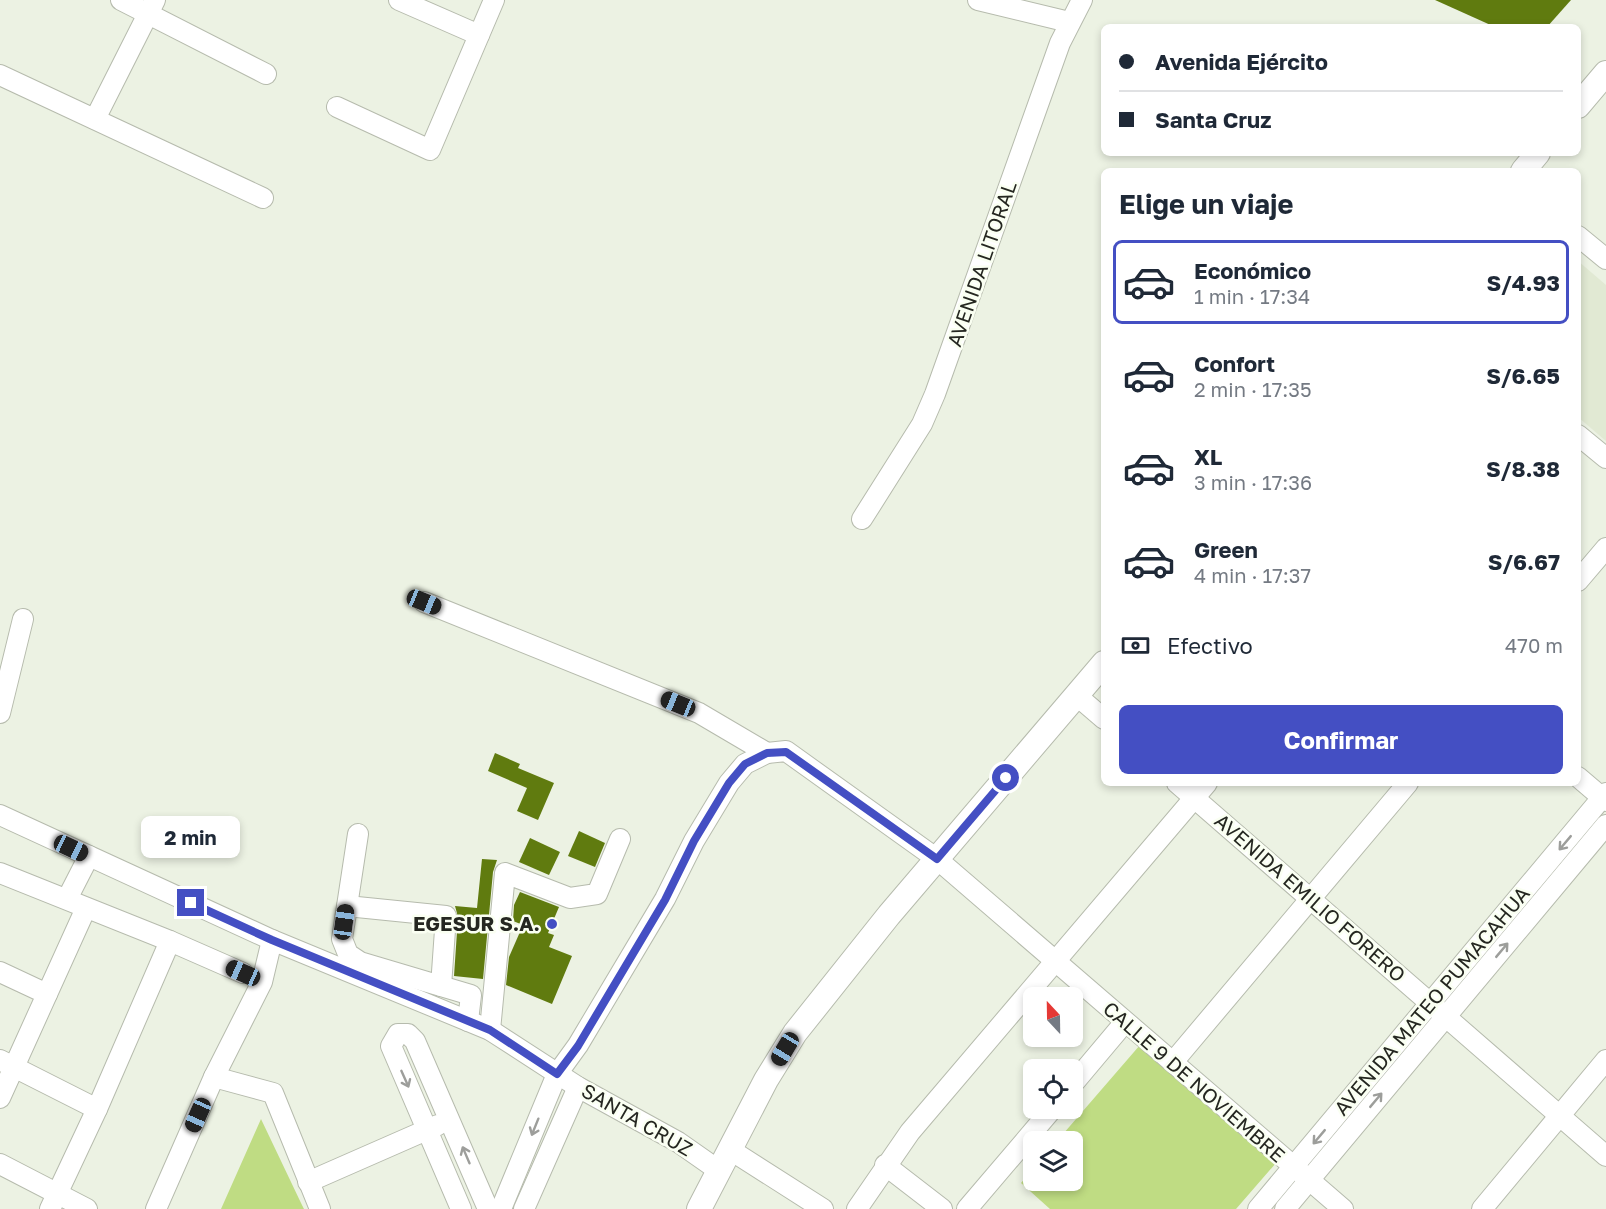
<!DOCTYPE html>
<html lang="es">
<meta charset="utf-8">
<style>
:root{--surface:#fff;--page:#f6f6f7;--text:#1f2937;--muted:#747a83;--line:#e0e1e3;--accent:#444fc3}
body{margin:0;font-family:"Golos Text",sans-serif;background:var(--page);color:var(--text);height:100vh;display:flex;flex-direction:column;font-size:22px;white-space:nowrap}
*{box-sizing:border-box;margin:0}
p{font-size:20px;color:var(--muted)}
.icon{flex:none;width:33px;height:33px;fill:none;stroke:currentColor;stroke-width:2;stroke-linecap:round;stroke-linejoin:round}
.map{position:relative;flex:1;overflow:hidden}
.details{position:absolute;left:1101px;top:168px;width:480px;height:618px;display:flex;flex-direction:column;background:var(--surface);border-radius:9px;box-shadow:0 3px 9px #0003}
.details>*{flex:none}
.hud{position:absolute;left:1101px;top:24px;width:480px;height:132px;border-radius:9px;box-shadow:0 3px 9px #0003;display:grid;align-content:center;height:132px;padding:0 18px;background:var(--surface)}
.needle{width:39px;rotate:338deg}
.buttons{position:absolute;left:1023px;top:987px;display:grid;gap:12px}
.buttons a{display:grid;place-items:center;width:60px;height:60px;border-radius:9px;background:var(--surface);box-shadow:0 3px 9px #0003;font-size:30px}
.end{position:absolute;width:27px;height:27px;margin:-14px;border:8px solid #444fc3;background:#fff;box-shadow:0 0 0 3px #fff}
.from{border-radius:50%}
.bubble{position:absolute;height:42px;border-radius:9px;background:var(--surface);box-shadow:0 3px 9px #0003;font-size:20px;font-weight:700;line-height:42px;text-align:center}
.car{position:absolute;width:18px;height:36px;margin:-18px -9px;border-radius:8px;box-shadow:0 0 4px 2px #0007;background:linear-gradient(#222 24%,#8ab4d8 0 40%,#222 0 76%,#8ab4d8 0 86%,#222 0)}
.hud b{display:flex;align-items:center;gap:21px;height:57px;font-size:22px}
.hud b+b{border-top:2px solid var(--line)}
.hud i{width:15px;height:15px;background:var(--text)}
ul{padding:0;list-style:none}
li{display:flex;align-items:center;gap:18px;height:84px;margin:0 12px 9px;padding:0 6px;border:3px solid transparent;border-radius:9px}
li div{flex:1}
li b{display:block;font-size:22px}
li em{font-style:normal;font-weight:700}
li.current{border-color:var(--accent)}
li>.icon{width:54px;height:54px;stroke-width:1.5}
h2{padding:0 18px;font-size:27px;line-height:72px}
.pay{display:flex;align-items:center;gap:15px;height:66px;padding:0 18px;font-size:22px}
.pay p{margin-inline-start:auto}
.cta{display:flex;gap:12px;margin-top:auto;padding:12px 18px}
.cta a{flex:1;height:69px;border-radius:9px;background:var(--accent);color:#fff;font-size:24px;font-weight:700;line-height:69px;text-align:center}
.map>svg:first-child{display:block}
.built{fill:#e1e9d3}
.green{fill:#bfdc83}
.building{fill:#607b0f}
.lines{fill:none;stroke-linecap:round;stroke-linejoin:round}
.minor-casing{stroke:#b6bbad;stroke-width:22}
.major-casing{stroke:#b6bbad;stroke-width:26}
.minor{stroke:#fff;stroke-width:20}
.major{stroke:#fff;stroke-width:24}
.oneway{stroke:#9d9e9b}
.route{stroke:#444fc3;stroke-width:8}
.poi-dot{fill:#444fc3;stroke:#fafff2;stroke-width:2}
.labels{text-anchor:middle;stroke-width:5;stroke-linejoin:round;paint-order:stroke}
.street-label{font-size:20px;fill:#252721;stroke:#fafff2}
.poi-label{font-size:20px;font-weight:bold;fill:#252721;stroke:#fafff2;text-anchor:end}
</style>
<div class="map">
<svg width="1606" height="1209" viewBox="0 0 1606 1209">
<rect width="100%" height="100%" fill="#ecf2e3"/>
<!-- built -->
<path class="built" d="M1578 261 1606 285V441L1578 417Z"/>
<!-- green -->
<g class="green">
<path d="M1140 1045 1276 1163 1236 1209H1050L1021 1183 1033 1169 1034 1180H1072V1142L1057 1141Z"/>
<path d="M261 1119 301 1203 304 1209H221Z"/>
</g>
<!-- building -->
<g class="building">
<path d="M1435 0H1571L1547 27H1495Z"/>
<path d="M495 753 520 764 518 768 554 783 538 820 517 811 527 788 488 771Z"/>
<path d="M579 831 605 843 595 867 568 856Z"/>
<path d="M530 838 560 852 549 875 519 862Z"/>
<path d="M482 859 497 860 493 872 483 979 454 976 458 917 455 906 477 908Z"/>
<path d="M520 892 559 907 548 933 554 935 549 947 572 956 552 1004 506 985 509 957 523 925 513 921 514 905Z"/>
</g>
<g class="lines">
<defs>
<g id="minor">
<path d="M121 0 266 74"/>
<path d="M399 0 479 35"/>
<path d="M978 0 1069 22"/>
<path d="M0 75 263 198"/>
<path d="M337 107 430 150 494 0"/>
<path d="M95 119 155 0"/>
<path d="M1578 236 1606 259"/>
<path d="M1578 435 1606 458"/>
<path d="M862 519 922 424 935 394 1060 43 1082 0"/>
<path d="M1578 581 1606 548"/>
<path d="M424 602 699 713 767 753"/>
<path d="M1076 695 1104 719"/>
<path d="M0 713 23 619"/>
<path d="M1578 777 1606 801"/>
<path d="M1177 783 1606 1156"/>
<path d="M0 815 272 940 490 1030 578 1087 678 1142 718 1170"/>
<path d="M358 834 342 939 348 954 360 962 471 995 468 1021"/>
<path d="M0 873 170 941 243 973"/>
<path d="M67 899 89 856"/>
<path d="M347 906 446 916 441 986"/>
<path d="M0 972 47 994"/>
<path d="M490 1030 505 873 570 898 597 894 620 839"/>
<path d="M0 1060 97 1109"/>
<path d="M1173 1062 1408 783"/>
<path d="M214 1077 273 1093 320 1209"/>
<path d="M1072 1085 1125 1022"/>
<path d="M0 1098 86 908"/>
<path d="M729 1149 823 1209"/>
<path d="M0 1164 87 1209"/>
<path d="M885 1165 942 1209"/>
<path d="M308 1182 438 1125"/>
<path d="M50 1209 97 1109 170 941"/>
<path d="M156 1209 214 1077 262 982 272 940"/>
<path d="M461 1209 391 1046 398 1034H408L415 1041 488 1209"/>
<path d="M501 1209 557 1074 578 1045 665 899 694 841 729 783 745 764 767 753 786 751 937 859 1343 1209"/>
<path d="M524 1209 578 1087"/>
<path d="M857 1209 910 1132 1207 783"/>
<path d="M967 1209 1053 1108"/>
<path d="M1258 1209 1606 793"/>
<path d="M1285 1209 1606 825"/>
<path d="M1482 1209 1606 1060"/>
</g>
<g id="major">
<path d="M1578 106 1606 73"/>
<path d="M1523 171 1538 153"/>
<path d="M699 1209 766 1080 795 1033 889 915 1104 663"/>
</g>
</defs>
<!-- minor casing -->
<use href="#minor" class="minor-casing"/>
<!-- major casing -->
<use href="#major" class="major-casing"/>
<!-- minor -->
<use href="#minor" class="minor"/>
<!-- major -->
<use href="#major" class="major"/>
</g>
<!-- one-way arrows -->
<defs><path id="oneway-shaft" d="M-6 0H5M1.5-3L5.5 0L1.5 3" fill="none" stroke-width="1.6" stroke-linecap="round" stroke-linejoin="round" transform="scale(1.5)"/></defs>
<g class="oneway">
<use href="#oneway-shaft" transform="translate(1565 843) rotate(130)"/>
<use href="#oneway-shaft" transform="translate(1502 950) rotate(-50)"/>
<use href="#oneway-shaft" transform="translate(405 1079) rotate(66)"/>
<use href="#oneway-shaft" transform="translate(1376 1100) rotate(-50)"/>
<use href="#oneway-shaft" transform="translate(535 1127) rotate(112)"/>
<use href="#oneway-shaft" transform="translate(1319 1137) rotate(130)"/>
<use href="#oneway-shaft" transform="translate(466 1155) rotate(-113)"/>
</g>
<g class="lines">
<!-- route -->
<path class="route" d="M191 903 272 940 490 1030 557 1074 578 1046 665 900 694 841 729 783 745 764 767 753 786 752 937 859 1006 778"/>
</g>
<!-- markers -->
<circle class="poi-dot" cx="552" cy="924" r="6"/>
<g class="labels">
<!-- street labels -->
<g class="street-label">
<text transform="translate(982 264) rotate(-71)" y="7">AVENIDA LITORAL</text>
<text transform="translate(1310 898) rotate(41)" y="7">AVENIDA EMILIO FORERO</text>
<text transform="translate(1432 1001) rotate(-50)" y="7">AVENIDA MATEO PUMACAHUA</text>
<text transform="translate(1194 1082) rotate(41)" y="7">CALLE 9 DE NOVIEMBRE</text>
<text transform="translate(637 1120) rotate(30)" y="7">SANTA CRUZ</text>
</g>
<!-- poi labels -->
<g class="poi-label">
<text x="540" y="931">EGESUR S.A.</text>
</g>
</g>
</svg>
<div class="buttons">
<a><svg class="needle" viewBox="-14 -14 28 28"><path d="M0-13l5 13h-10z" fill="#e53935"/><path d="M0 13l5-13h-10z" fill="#747a83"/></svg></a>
<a><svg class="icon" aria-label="locate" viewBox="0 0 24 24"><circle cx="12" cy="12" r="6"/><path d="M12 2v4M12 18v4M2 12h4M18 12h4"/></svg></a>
<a><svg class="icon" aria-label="layers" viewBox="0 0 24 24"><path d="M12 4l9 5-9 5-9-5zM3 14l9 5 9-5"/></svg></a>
</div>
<i class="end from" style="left:1006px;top:778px"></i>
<i class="end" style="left:191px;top:903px"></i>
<div class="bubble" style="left:141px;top:816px;width:99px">2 min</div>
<i class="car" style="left:424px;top:602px;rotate:112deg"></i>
<i class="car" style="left:678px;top:704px;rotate:292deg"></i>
<i class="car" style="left:71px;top:848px;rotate:115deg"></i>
<i class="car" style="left:344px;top:922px;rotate:8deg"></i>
<i class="car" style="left:243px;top:973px;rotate:294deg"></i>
<i class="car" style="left:785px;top:1049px;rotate:211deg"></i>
<i class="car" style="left:198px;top:1115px;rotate:204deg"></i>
<div class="hud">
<b><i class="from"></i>Avenida Ejército</b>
<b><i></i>Santa Cruz</b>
</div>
<section class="details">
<h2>Elige un viaje</h2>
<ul>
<li class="current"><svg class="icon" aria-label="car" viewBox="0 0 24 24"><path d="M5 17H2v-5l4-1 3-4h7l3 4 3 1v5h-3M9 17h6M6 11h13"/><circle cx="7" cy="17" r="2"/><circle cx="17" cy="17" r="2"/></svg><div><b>Económico</b><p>1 min · 17:34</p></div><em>S/4.93</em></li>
<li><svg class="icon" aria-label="car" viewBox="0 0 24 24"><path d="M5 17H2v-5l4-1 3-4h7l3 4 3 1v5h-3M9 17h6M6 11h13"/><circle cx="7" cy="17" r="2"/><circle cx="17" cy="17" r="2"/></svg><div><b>Confort</b><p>2 min · 17:35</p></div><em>S/6.65</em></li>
<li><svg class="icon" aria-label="car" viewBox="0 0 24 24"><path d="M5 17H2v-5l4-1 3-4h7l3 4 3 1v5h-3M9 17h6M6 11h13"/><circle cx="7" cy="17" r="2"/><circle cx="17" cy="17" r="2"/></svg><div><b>XL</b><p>3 min · 17:36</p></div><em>S/8.38</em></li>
<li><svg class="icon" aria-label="car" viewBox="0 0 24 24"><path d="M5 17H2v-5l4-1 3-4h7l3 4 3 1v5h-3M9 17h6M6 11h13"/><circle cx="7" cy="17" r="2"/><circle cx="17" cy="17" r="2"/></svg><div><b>Green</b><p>4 min · 17:37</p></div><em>S/6.67</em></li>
</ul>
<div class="pay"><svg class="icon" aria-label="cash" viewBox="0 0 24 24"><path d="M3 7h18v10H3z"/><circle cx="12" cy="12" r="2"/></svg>Efectivo<p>470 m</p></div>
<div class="cta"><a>Confirmar</a></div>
</section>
</div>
